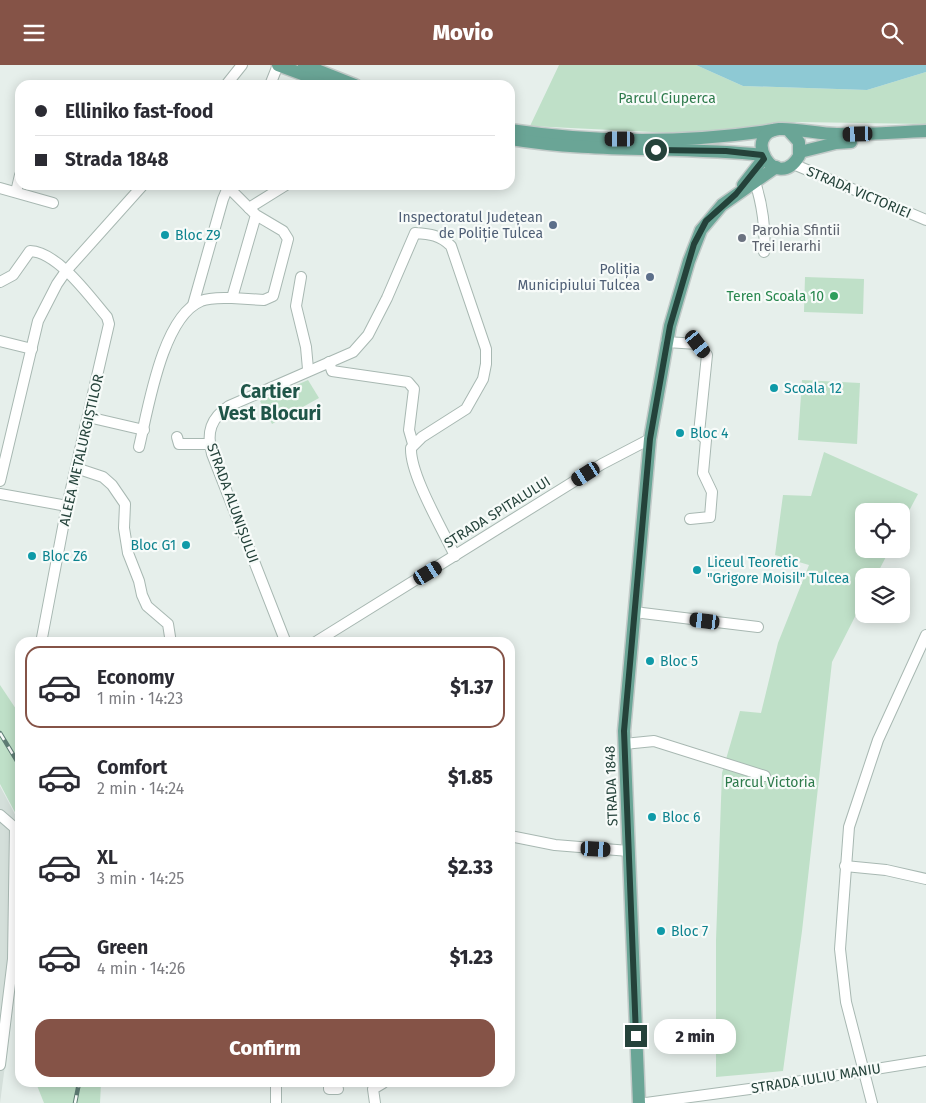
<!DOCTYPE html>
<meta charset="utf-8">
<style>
:root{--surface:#fff;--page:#f7f7f7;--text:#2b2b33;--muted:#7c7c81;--line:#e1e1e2;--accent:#855347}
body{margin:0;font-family:"Fira Sans",sans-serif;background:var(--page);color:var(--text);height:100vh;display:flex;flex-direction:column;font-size:19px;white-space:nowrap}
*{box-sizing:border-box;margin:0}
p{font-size:16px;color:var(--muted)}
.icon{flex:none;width:28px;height:28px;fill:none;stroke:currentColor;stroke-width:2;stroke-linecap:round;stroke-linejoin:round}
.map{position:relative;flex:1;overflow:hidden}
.drawer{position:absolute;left:15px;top:572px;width:500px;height:450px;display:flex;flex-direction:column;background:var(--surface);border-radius:15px;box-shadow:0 2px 12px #0003}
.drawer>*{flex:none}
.guide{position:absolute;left:15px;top:15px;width:500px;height:110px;border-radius:15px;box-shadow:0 2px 12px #0003;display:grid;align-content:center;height:110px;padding:0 20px;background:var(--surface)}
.tools{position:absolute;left:855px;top:438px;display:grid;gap:10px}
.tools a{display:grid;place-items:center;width:55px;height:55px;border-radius:10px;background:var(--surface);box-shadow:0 2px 12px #0003;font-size:25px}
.end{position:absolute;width:22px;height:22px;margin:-11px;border:6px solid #24423a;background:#fff;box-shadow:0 0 0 2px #fff}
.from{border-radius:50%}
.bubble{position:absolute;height:35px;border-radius:15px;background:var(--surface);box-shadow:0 2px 12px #0003;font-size:16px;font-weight:800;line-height:35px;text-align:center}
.car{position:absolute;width:15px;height:30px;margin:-15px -8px;border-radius:6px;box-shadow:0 0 4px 1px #0007;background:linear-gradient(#222 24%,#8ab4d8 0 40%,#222 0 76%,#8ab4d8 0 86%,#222 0)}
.guide b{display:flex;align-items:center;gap:18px;height:48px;font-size:19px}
.guide b+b{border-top:1px solid var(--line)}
.guide i{width:12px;height:12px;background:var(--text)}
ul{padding:9px 0 0;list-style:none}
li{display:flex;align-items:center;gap:15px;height:82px;margin:0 10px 8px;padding:0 10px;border:2px solid transparent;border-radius:15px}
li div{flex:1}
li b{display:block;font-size:19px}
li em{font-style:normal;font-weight:800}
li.current{border-color:var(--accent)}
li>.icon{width:45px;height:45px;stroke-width:1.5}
.button{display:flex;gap:10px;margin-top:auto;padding:10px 20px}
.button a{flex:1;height:58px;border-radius:15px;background:var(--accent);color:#fff;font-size:20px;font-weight:800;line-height:58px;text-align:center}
header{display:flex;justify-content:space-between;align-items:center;height:65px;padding:0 20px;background:var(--accent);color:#fff;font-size:22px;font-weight:800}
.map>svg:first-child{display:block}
.built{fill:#d4dfda}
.green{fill:#bfe0c8}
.water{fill:#8ec9d4}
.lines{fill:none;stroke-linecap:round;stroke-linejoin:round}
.minor-casing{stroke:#a8b8b2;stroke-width:12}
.major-casing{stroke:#c2cac8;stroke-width:15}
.minor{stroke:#fff;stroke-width:10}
.major{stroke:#6aa596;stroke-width:12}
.rail-casing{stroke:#5f7d75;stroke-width:4.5}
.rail{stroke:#f7fbf9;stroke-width:2.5;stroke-dasharray:8;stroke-linecap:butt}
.route{stroke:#24423a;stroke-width:6}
.service-dot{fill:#5c6f8a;stroke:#f7fbf9;stroke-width:2}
.culture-dot{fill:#0f9aa8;stroke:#f7fbf9;stroke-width:2}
.worship-dot{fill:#6b7280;stroke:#f7fbf9;stroke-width:2}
.leisure-dot{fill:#2e9e5b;stroke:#f7fbf9;stroke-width:2}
.labels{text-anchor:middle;stroke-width:4.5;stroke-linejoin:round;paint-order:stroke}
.park-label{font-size:14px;fill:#2d7a4b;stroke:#f7fbf9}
.street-label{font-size:14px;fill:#24423a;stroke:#f7fbf9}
.service-label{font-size:14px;fill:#4e5e75;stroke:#f7fbf9;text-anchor:end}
.worship-label{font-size:14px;fill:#5b616d;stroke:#f7fbf9;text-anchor:start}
.culture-label{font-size:14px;fill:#0d838f;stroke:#f7fbf9;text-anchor:start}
.leisure-label{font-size:14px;fill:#27864d;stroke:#f7fbf9;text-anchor:end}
.district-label{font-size:19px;font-weight:bold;fill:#1f5548;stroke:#f7fbf9}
</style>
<header><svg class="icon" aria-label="menu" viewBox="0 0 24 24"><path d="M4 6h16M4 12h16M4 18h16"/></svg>Movio<svg class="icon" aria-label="search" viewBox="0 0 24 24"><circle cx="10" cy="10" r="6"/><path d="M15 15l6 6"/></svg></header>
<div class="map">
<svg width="926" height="1038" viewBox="0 0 926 1038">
<rect width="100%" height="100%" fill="#e6efeb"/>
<!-- built -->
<path class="built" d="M0 721 18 755 17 911 0 1038Z"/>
<!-- green -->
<g class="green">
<path d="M559 0H696L743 21 867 25 926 7V59L797 57 760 63 673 68 530 61Z"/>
<path d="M805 212 864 214 863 249 804 247Z"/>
<path d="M308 315 319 333 272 359 260 336Z"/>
<path d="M802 315 860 318 857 379 798 375Z"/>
<path d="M824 387 918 429 901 461V446H864V484H890L876 511H864V534L832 597 802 866 783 1006 716 1012V875L722 708 740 646 761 648 778 578 809 500 775 490 783 430 811 431Z"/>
<path d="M0 620 20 650V762L19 755 0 719Z"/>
<path d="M36 1018H101L100 1038H44Z"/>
</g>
<!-- water -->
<path class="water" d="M696 0H926V7L867 25 743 21Z"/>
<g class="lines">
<defs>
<g id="minor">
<path d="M226 20 242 0"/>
<path d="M270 20 278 0"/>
<path d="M793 99 926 155"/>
<path d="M755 117C762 138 766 165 764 187"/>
<path d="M226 120 256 150 283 166 288 174 273 231 264 235 232 233 256 150"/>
<path d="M0 123 53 138"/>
<path d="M16 127 20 110"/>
<path d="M249 143 286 120"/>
<path d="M301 212 296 241 306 282 308 304"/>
<path d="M0 217 13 210 30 186C58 187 90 232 107 252L109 259 67 441 41 578"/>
<path d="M193 240 223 134 229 120"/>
<path d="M0 276 32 284"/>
<path d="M666 277 698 279 707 290 699 368 706 375 703 408 712 427 710 452 690 454"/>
<path d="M329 297 332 306 408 317 414 324 409 365 413 379"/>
<path d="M88 352 144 365"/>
<path d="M177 372 179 379H209"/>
<path d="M139 382C148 345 162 252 201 236 210 232 222 233 232 233"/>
<path d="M76 403 103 412 112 420 125 439 124 463 128 488 139 516 142 530 147 541 168 559 171 578"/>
<path d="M0 416 38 256 57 219 66 206 143 120"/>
<path d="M0 429 67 441"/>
<path d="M634 547 758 562"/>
<path d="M286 578 212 389C206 367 211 353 229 341L353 287 368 270 387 233 415 168C430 169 440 170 451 181L486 284V299L483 314 466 344 422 372 411 383C410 410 443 465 455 491"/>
<path d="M314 578 602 399 650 374"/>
<path d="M624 679 654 676 765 711"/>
<path d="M0 750 15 763 13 894 0 1000"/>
<path d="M510 771 555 780 629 786"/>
<path d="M845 801 886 805 926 814"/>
<path d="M276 1018V1038"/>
<path d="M329 1018V1024H338"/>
<path d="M375 1038 373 1024 383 1018"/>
<path d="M646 1038 757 1023 926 996"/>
<path d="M872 1038 846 937 840 884 849 762 878 675 926 570"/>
</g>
<g id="major">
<path d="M278 0 332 20"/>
<path d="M304 0 355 20"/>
<path d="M510 65C597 78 688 78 774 65"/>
<path d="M789 66 799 77V91C776 130 740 68 779 64 796 63 819 69 837 69 867 70 896 67 926 66"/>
<path d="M511 74C594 88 679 81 763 90"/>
<path d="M800 87 836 78 851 77"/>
<path d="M743 120 764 93"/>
<path d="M639 1038 624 666 650 374 670 261 689 196 701 165 722 140 776 102"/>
</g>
</defs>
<!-- minor casing -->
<use href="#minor" class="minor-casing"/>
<!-- major casing -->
<use href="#major" class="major-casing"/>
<!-- minor -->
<use href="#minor" class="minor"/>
<!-- major -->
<use href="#major" class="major"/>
<defs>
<g id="rail">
<path d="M0 668 20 701"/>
<path d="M75 1038 79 1018"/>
</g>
</defs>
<!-- rail casing -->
<use href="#rail" class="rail-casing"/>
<!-- rail -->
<use href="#rail" class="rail"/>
</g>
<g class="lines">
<!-- route -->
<path class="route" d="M636 971 624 666 650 374 670 261 694 179 706 156 736 129 764 94 762 90 726 86 656 85"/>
</g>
<!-- markers -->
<g class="service-dot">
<circle cx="553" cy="160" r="5"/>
<circle cx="650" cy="212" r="5"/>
</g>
<g class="culture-dot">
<circle cx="165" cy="170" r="5"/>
<circle cx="774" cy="323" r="5"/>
<circle cx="680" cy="368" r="5"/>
<circle cx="186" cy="480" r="5"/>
<circle cx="32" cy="491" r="5"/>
<circle cx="697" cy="505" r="5"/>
<circle cx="650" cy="596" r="5"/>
<circle cx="652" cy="752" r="5"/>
<circle cx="661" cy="866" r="5"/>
</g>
<circle class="worship-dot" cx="742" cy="173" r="5"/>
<circle class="leisure-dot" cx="834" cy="231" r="5"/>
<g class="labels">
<!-- park labels -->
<g class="park-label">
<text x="667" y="38">Parcul Ciuperca</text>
<text x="770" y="722">Parcul Victoria</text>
</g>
<!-- street labels -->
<g class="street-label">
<text transform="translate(859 127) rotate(23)" y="5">STRADA VICTORIEI</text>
<text transform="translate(81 385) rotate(-77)" y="5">ALEEA METALURGIȘTILOR</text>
<text transform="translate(233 438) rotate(70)" y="5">STRADA ALUNIȘULUI</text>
<text transform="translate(497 447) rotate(-32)" y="5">STRADA SPITALULUI</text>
<text transform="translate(611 721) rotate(-92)" y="5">STRADA 1848</text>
<text transform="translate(816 1013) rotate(-9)" y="5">STRADA IULIU MANIU</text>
</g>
<!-- service labels -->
<g class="service-label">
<text x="543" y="157">Inspectoratul Județean<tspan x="543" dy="16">de Poliție Tulcea</tspan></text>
<text x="640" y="209">Poliția<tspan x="640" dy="16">Municipiului Tulcea</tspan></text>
</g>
<!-- worship labels -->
<g class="worship-label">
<text x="752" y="170">Parohia Sfintii<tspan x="752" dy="16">Trei Ierarhi</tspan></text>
</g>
<!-- culture labels -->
<g class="culture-label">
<text x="175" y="175">Bloc Z9</text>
<text x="784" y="328">Scoala 12</text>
<text x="690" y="373">Bloc 4</text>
<text x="176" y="485" text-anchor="end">Bloc G1</text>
<text x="42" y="496">Bloc Z6</text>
<text x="707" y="502">Liceul Teoretic<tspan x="707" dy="16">"Grigore Moisil" Tulcea</tspan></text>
<text x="660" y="601">Bloc 5</text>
<text x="662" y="757">Bloc 6</text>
<text x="671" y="871">Bloc 7</text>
</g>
<!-- leisure labels -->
<g class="leisure-label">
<text x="824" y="236">Teren Scoala 10</text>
</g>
<!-- district labels -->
<g class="district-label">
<text x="270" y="333">Cartier<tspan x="270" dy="22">Vest Blocuri</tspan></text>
</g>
</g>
</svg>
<div class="tools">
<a><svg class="icon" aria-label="locate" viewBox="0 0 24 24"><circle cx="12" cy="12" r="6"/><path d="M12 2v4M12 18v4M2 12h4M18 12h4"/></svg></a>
<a><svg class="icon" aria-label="layers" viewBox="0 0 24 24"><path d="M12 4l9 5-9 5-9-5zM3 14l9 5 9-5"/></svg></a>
</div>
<i class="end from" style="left:656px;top:85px"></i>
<i class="end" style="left:636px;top:971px"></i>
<div class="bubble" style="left:654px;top:954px;width:82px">2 min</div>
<i class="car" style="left:858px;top:69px;rotate:268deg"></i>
<i class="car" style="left:620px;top:74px;rotate:270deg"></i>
<i class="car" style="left:698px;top:279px;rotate:143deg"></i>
<i class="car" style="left:586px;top:409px;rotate:238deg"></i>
<i class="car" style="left:428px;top:508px;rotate:59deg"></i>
<i class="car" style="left:705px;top:556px;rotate:277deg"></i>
<i class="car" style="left:596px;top:784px;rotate:93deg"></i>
<div class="guide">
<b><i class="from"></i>Elliniko fast-food</b>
<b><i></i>Strada 1848</b>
</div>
<section class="drawer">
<ul>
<li class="current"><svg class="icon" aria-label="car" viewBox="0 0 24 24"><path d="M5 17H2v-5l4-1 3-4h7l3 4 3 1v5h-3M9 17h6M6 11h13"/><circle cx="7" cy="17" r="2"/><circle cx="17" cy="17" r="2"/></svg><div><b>Economy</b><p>1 min · 14:23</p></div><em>$1.37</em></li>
<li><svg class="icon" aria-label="car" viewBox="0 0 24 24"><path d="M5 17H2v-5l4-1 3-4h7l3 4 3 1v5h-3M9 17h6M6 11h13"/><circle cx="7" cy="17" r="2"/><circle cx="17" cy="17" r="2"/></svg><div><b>Comfort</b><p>2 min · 14:24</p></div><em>$1.85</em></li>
<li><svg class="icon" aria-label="car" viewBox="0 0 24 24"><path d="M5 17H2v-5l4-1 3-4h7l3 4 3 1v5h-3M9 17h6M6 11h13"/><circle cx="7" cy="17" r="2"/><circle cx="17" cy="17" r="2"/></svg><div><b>XL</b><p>3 min · 14:25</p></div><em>$2.33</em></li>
<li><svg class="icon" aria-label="car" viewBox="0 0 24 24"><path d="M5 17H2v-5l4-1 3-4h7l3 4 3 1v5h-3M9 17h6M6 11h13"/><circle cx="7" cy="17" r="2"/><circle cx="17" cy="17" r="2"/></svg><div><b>Green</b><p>4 min · 14:26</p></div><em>$1.23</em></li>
</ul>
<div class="button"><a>Confirm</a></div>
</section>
</div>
